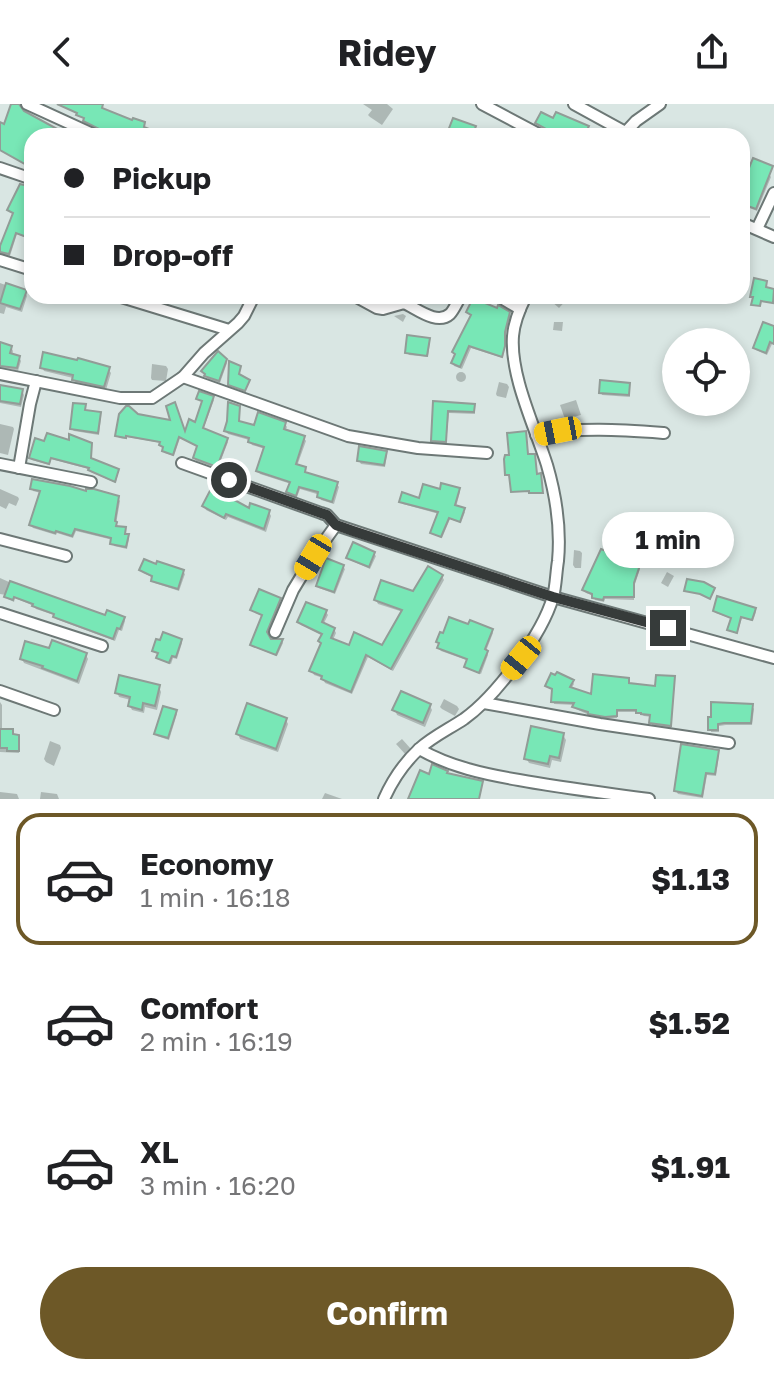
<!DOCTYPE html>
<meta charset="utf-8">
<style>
:root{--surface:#fff;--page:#f6f6f6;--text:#202124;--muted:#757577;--line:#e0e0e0;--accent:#6d5827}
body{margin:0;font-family:"Golos Text",sans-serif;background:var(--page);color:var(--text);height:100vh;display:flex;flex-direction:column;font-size:30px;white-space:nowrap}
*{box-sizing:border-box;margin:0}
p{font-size:26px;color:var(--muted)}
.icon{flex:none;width:44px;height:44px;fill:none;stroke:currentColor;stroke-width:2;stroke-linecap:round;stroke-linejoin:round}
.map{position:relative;height:695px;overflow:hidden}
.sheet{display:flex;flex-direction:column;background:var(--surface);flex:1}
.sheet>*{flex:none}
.banner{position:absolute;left:24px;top:24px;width:726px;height:176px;border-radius:24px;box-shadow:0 4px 12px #0003;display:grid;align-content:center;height:176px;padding:0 40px;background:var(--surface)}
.tools{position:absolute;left:662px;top:224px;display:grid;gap:16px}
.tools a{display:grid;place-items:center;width:88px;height:88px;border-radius:50%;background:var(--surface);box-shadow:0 4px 12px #0003;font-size:40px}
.end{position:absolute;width:36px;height:36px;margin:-18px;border:10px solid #363b3a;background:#fff;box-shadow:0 0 0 4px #fff}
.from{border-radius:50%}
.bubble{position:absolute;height:56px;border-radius:28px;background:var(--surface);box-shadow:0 4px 12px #0003;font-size:26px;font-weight:700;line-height:56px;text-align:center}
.car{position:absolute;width:24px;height:48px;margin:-24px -12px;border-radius:10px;box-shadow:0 0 6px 2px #0007;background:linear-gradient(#f5c518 24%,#345 0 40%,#f5c518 0 76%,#345 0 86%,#f5c518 0)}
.banner b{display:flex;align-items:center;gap:28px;height:76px;font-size:30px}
.banner b+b{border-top:2px solid var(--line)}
.banner i{width:20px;height:20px;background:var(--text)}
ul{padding:14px 0 0;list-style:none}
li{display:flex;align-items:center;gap:24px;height:132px;margin:0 16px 12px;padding:0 24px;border:4px solid transparent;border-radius:24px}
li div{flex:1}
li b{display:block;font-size:30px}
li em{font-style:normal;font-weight:700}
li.current{border-color:var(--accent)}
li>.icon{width:72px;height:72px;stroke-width:1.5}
.primary-button{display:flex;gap:16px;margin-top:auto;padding:16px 40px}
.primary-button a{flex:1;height:92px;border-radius:48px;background:var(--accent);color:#fff;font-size:32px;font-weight:700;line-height:92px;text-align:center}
header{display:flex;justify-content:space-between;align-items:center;height:104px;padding:0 40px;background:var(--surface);font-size:36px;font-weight:700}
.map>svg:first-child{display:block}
.shadow{fill:#0003}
.building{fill:#78e7b6;stroke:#929c97;stroke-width:2}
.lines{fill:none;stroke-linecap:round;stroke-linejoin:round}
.street-casing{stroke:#6d7876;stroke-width:14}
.street{stroke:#fff;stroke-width:10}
.route{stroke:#363b3a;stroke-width:10}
</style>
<header><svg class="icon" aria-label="back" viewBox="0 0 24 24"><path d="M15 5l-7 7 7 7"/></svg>Ridey<svg class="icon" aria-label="share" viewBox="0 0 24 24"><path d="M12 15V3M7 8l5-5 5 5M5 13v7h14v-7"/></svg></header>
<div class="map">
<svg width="774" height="695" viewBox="0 0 774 695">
<rect width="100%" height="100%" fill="#d9e6e3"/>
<!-- shadow -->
<g class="shadow">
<path d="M363 0H387L393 5 382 21 370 13 368 11 372 6Z"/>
<path d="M502 27 511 31V32H499Z"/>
<path d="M769 70 771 73 757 107 742 101V78L745 79Z"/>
<path d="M32 85V136L17 130 10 152 0 151V144L15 111 9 106Z"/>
<path d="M0 179 25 188 27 192 22 208 6 203 4 210 0 209Z"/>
<path d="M370 192H383L381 198Z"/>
<path d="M552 192H570L559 204 551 197 550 194Z"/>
<path d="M659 192H681L680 197Z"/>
<path d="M468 208 509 210 510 213 506 231 503 254 471 244 462 265 454 262 453 259 473 212Z"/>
<path d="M403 210 406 212 403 218 394 212Z"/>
<path d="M554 218H563L562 227 553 226Z"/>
<path d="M772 229 774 230V241L772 240 767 251 756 246 755 244 758 236 770 239Z"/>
<path d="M428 235 430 238 428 253 409 251 407 248Z"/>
<path d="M0 240 11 243 13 247 12 251 19 253 21 257 18 267 10 265 9 266H0Z"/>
<path d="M225 256 227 259 220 279 208 275 206 272Z"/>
<path d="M152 260 166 262 168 265 166 277 152 276 151 274Z"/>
<path d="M42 263 108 265 111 269 106 286 76 279 73 274 44 267Z"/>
<circle cx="461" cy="273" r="5"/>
<path d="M499 278 507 280 509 283 506 294 497 292 496 290Z"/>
<path d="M0 280 3 284 22 287 24 291 21 303 0 299Z"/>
<path d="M629 281 630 293 602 291 601 288Z"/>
<path d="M212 294 214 296 203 326 226 336 228 338 218 364 196 357 195 354 198 343 180 334 174 352 165 349 162 339 127 333V335L119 334 118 332 137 312 185 332 196 321 204 298 198 295Z"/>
<path d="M576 296 581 311 565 315 560 301Z"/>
<path d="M435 299 474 302 475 304V310L449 309 446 340 435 339 433 336Z"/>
<path d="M85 302 86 308 100 310 101 313 99 331 74 327 72 325Z"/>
<path d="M238 303 240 307V319L255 323 285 320 287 323 285 327 304 334 306 337 297 362 305 365 306 370 337 380 339 383 334 400 321 396 320 391 300 385 297 393 290 391 289 388 291 380 260 370 258 366 265 345 252 341 249 336 228 330 226 327Z"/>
<path d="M0 320 13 323 14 325 8 351 0 349Z"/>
<path d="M71 339 91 340V356L117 366 118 369 116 379 91 368 89 365 51 355 50 361 32 356 31 354Z"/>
<path d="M385 349 387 351 385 363 361 360 359 357Z"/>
<path d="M32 384 118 394 120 397 116 420 126 428V432L129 435 127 445 114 442 113 436 76 427 73 434 57 429 56 431 33 424 31 421 41 389 33 387Z"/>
<path d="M0 385 18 393 19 395 16 402 9 399 6 405 0 402Z"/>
<path d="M458 386 460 388 456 403 465 408 461 419 450 415 442 434 432 429 439 410 403 400 401 397 420 396Z"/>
<path d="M231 388 233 392 231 397 250 407 269 408 271 412 266 428 228 413 226 416 206 406 204 402Z"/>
<path d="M574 446 580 447 582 449 581 464H575L573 461Z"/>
<path d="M374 450 376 452 370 465 350 456 348 454Z"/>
<path d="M639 462 640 465 634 483V496L605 495 604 498 595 496 594 492 586 489 584 486Z"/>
<path d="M343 463 345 465 335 490 319 484 318 481Z"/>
<path d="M141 466 183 468 185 470 179 487 155 479 154 474 143 469Z"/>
<path d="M667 468 674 472 668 483 661 479Z"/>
<path d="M442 472 444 476 393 567 368 553 352 590 325 579 323 574 314 571 312 567 322 540 323 532 301 521 299 518 326 508 328 511 323 521 334 525 336 529 333 536 350 543 383 544 403 508 378 500 376 496 414 489Z"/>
<path d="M0 474 36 490 106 514 124 515 125 517 122 527 119 526 115 537 56 515 54 511 36 505 34 502 15 494 14 498 8 495 6 491 0 490Z"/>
<path d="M279 496 281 499 267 532 270 537H282L283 539 277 552 254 543 252 540 264 513 254 508 252 506Z"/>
<path d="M755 505 756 508 753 517 742 514 737 530 729 526 733 515 716 509 715 506Z"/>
<path d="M492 527 493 529 486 547 488 551 481 570 468 565 466 563 469 557 441 547 439 544Z"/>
<path d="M181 536 182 539 177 555 173 554 171 560 160 556 159 551 154 547Z"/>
<path d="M50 547 86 551 88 555 79 580 24 559 22 555Z"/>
<path d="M674 574 675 576 671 624 652 621V613L644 612 638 608H617V614L607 615 591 612 576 605 575 601 554 600V586L547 582 572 577 574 580 571 585 593 593 628 576 629 582 657 584Z"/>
<path d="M159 583 161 588 157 606 145 603 144 609 132 606 130 602 131 596 119 593 117 588Z"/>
<path d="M444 595 457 602 459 605 455 612 442 605 440 603Z"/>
<path d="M0 598 2 601V627H12L13 632H18L19 649 0 648Z"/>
<path d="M430 602 432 606 425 623 397 611 395 606Z"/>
<path d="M752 602 754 605 752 621H726L719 622V628H711L710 615Z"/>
<path d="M175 608 177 610 169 636 157 632 156 630Z"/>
<path d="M286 616 288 620 278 648 240 635 238 630Z"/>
<path d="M563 631 566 636 561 658 552 656 550 664 529 659 526 654Z"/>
<path d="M402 635 411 645 406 651 396 640Z"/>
<path d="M50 637 60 641 61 644 54 662 46 658 44 655Z"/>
<path d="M718 648 719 651 716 672 707 671 703 694 678 690 676 687Z"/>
<path d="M0 688 17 690 19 695H0Z"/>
<path d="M41 688 57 690 59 695H40Z"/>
<path d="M325 689 342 695H322Z"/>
</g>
<!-- building -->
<g class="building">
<path d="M11 0H19L24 7 70 32H32V64L0 46V18L4 20Z"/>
<path d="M57 0H103L102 4 132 16 133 14 145 18 144 23 166 32H105L103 27 83 17 84 14 76 11 77 9Z"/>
<path d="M541 8 553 14 556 8 589 22 584 32H550L546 25 535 19Z"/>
<path d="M453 14 476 22 472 32H446Z"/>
<path d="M753 54 773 62 756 105 742 100V81Z"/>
<path d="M20 80 32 83V104L27 115 32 117V135L16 129 9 150 0 148V142L13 109 7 106Z"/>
<path d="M754 174 767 177 766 183 774 185 773 199 761 197 760 202 751 201 753 193H750Z"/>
<path d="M6 179 27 186 20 205 0 199Z"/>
<path d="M473 194 497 204 498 201 510 208 505 228V242L502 253 469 242 460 263 451 259 455 250 452 248 471 211 466 208Z"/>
<path d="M763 218 774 222V240L770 238 766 249 753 244Z"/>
<path d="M407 231 430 234 427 252 405 249Z"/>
<path d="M0 238 12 242 10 249 20 252 17 264 0 262Z"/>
<path d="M218 247 227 255 219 277 204 272 205 270 201 267Z"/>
<path d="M43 248 77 256 78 254 110 263 104 283 72 276 73 271 40 264Z"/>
<path d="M229 257 241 262 239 270 250 276 245 287 228 281Z"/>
<path d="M600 276 630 279 629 291 599 289Z"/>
<path d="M0 281 23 285 20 300 0 297Z"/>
<path d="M199 287 214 292 203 324 228 334 217 363 193 354 197 342 179 333 173 351 162 347 163 343 159 341 160 338 126 332V334L115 332 119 310 126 302H129L138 310 170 316 166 302 175 298 185 327 189 315 195 318 202 297 196 295Z"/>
<path d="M433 297 475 300 474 308 448 307 446 338 431 337Z"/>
<path d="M228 298 240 302 239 317 254 321 258 308 286 318 284 325 305 332 296 360 306 363 305 368 338 378 332 398 317 393 318 388 299 383 296 392 286 388 290 378 256 367 264 343 248 338 249 334 224 327 227 317Z"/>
<path d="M73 299 86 300 85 306 101 308 98 329 70 325Z"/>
<path d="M526 327 528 350H535L537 370 541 369 543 389H529V387L511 388 509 371H505L504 355 505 351H509L507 329Z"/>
<path d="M47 329 69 336V330L92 339 91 354 119 365 115 378 88 366 89 364 51 354 49 360 29 354 35 334 44 337Z"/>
<path d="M359 342 387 347 384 361 357 357Z"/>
<path d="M32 375 70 382 86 387V385H94L119 392 115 417 117 418 116 422 126 423 125 430H129L126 443 110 440 111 434 75 425 72 432 56 427 55 429 29 421 40 387 30 385Z"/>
<path d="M214 379 232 387 229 393 249 404 250 399 270 406 264 425 226 410 224 414 202 402Z"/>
<path d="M441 379 460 384 455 401 465 404 460 418 449 414 441 433 430 429 438 408 399 398 402 388 419 394 423 380 440 385Z"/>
<path d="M353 438 375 448 369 463 346 454Z"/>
<path d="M601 445 640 461 634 479V493H604L603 496 592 494V490L582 486Z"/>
<path d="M326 454 344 461 334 488 316 482Z"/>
<path d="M144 455 156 460 157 457 184 466 178 485 151 477 152 472 139 466Z"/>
<path d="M428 462 443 471 391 565 366 551 351 588 321 575 322 572 309 567 321 539 318 537 322 530 297 518 306 498 327 506 322 518 335 524 331 534 349 541 354 528 382 541 402 506 374 496 381 476 413 487Z"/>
<path d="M687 475 704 478 715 484 710 495 700 490 684 487Z"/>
<path d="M10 477 105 511 107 506 125 513 120 525 117 524 113 535 53 513 54 510 32 502 33 500 14 493 13 496 4 493Z"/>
<path d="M259 485 281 494 267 528 271 535H283L276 551 250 541 262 511 250 506Z"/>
<path d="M717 492 756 504 752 516 741 513 737 529 727 526 731 514 713 507Z"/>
<path d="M449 513 468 520 470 516 493 525 485 545 488 547 479 569 464 563 467 555 437 544 439 539 436 538 440 528 443 529Z"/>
<path d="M163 528 182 535 176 553 172 552 169 559 156 554 158 549 152 547 156 535 160 536Z"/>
<path d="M52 536 87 549 77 577 42 564 43 562 20 555 25 537 49 544Z"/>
<path d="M557 568 574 576 570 583 591 590 593 570 629 574V579L655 582 656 571 675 572 671 622 649 619 650 611 641 610V609H636V606H617V612L605 613 588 610V608L572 603 574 599 551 598 552 585 545 582 551 569 555 571Z"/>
<path d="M119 571 160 581 155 602 143 599 142 606 128 602 130 593 115 589Z"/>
<path d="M401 587 431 600 423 619 392 606Z"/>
<path d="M711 598 753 600 751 619H724L718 620V626H708V613H711Z"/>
<path d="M247 599 287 614 276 645 236 630Z"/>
<path d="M163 602 177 606 168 634 154 630Z"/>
<path d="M531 622 564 629 559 654 550 652 548 660 524 655Z"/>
<path d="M0 625H13V630L19 631V647H7V644H0Z"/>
<path d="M681 640 719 646 715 670 706 669 702 692 674 687Z"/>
<path d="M432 660 448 667 447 669 483 677 479 695H408L420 666 429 670Z"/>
</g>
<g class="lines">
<defs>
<g id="street">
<path d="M27 0 97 32"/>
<path d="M482 0 542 32"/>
<path d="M574 0 625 28"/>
<path d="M623 31 636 17 660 0"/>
<path d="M0 64 32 75"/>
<path d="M742 119 774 133"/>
<path d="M757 125 774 89"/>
<path d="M0 156 32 166"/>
<path d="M118 192 229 226"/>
<path d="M355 192 377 204 383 205 404 199C416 204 437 222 450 210 454 206 457 198 461 192"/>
<path d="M498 192 520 205"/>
<path d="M0 270 120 294H152L183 273 204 249 238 219 244 212 254 192"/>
<path d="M183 273 348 332 418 344 487 349"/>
<path d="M536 331C579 323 621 326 664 329"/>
<path d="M182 359 321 409 327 411 336 421 553 493 774 554"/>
<path d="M0 360 91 378"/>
<path d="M19 364 30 300 36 277"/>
<path d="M0 435 66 452"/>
<path d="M0 509 102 542"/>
<path d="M275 528 293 486 313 453 336 421"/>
<path d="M0 587 54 606"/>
<path d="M484 599 600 620 729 639"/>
<path d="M419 645C451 663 484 670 519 676 562 684 606 689 649 695"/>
<path d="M384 695C392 677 404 659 419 645 432 633 449 625 464 615 496 592 542 531 553 493 556 482 556 469 558 457 561 425 556 392 547 361 535 323 510 272 513 232 514 218 520 204 526 192"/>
</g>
</defs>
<!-- street casing -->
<use href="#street" class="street-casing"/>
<!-- street -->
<use href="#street" class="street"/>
</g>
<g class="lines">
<!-- route -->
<path class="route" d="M229 376 321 409 327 411 336 421 353 427 553 493 668 524"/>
</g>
</svg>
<div class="tools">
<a><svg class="icon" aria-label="locate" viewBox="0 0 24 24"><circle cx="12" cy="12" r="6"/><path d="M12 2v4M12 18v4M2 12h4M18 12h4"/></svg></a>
</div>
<i class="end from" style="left:229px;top:376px"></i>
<i class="end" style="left:668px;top:524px"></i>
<div class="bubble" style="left:602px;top:408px;width:132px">1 min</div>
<i class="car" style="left:558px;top:327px;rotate:259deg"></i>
<i class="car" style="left:313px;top:453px;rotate:211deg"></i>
<i class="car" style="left:521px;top:554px;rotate:219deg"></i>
<div class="banner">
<b><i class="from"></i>Pickup</b>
<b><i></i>Drop-off</b>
</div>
</div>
<section class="sheet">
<ul>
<li class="current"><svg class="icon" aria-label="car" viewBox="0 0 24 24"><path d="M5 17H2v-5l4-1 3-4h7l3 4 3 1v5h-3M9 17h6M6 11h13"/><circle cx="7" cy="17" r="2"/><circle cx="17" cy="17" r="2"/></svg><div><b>Economy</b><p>1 min · 16:18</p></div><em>$1.13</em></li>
<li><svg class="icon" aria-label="car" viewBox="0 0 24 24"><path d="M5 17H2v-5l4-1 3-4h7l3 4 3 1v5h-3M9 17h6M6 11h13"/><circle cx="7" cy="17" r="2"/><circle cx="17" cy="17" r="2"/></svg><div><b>Comfort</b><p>2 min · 16:19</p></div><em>$1.52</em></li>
<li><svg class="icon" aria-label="car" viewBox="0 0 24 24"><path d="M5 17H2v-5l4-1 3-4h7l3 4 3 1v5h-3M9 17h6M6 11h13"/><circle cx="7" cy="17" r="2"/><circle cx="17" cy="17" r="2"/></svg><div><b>XL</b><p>3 min · 16:20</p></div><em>$1.91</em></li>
</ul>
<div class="primary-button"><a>Confirm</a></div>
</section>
